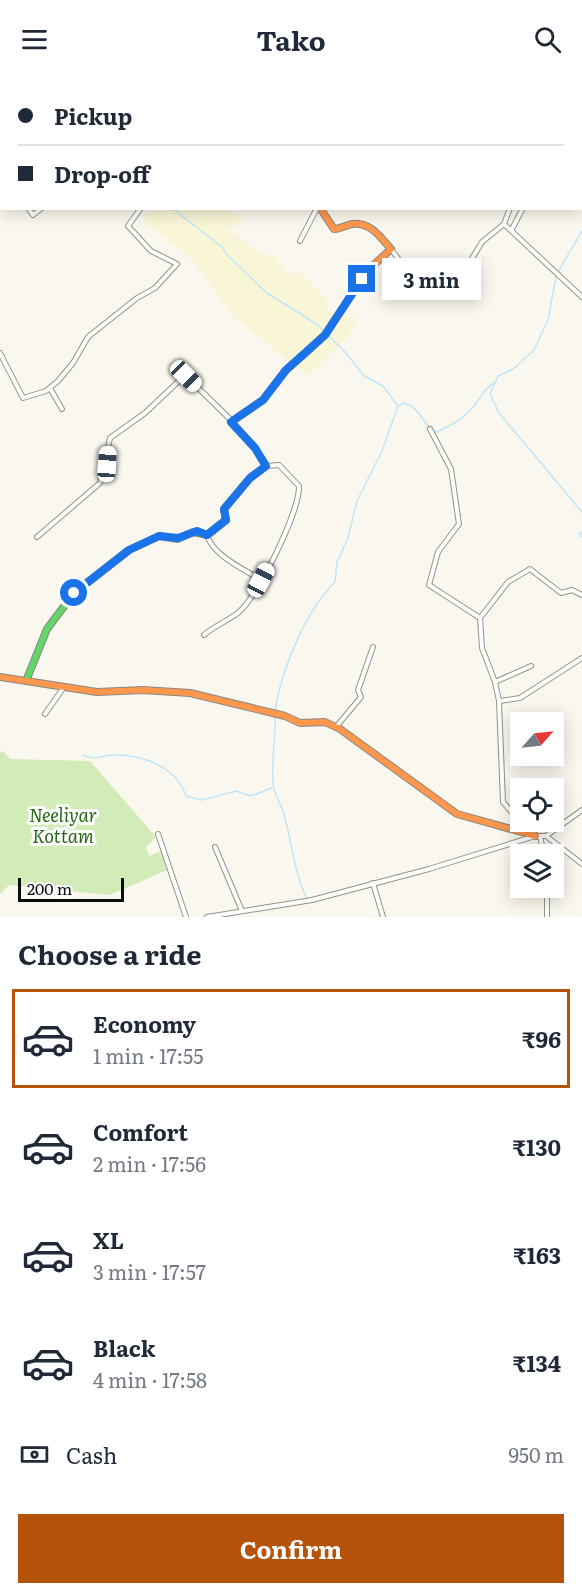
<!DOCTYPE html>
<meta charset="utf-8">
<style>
:root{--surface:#fff;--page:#f6f6f7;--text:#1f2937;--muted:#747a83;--line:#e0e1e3;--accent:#b45309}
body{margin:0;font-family:Literata,serif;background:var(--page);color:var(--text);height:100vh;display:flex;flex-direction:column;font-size:22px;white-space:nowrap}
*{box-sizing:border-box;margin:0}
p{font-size:20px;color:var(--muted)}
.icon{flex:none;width:33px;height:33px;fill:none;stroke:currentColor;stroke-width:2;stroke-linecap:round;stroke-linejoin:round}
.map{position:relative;height:839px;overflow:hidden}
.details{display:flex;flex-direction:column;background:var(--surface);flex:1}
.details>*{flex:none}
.top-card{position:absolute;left:0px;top:0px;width:582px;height:132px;box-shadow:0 3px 15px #0003;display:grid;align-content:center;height:132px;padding:0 18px;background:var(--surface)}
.needle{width:39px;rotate:63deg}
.tools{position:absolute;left:510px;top:634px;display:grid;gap:12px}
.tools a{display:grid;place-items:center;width:54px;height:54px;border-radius:0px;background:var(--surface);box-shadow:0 3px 15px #0003;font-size:30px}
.scale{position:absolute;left:18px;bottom:15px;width:106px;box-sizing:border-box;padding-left:6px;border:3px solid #0b0b0b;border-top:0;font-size:16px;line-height:21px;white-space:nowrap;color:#0b0b0b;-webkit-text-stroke:4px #fff;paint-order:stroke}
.end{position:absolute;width:27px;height:27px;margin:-14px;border:8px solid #1a73e8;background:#fff;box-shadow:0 0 0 3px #fff}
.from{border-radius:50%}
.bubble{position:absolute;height:42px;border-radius:0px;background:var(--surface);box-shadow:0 3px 15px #0003;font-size:20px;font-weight:700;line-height:42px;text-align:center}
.car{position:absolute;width:18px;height:36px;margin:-18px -9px;border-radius:8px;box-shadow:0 0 4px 2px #0007;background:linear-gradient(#fff 24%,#345 0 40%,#fff 0 76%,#345 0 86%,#fff 0)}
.top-card b{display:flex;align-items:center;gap:21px;height:57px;font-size:22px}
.top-card b+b{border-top:2px solid var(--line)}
.top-card i{width:15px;height:15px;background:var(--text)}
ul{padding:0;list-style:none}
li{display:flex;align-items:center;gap:18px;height:99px;margin:0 12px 9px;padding:0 6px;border:3px solid transparent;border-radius:0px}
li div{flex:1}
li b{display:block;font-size:22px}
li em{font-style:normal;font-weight:700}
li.active{border-color:var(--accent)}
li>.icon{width:54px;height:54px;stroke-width:1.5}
h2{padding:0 18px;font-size:27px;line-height:72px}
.pay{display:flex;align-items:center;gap:15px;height:66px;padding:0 18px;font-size:22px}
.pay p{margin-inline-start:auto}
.primary-button{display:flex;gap:12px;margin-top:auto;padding:12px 18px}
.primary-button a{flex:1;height:69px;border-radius:0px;background:var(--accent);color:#fff;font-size:24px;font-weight:700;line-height:69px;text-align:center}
header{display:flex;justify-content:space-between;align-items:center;height:78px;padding:0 18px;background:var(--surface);font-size:27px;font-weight:700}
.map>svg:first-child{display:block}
.farmland{fill:#f9f6d8}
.forest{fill:#d2ebb8}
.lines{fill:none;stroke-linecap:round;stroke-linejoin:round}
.stream{stroke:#c0e5f8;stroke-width:1.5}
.street-casing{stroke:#93928d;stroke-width:6}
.fast-casing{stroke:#898884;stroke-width:8}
.slow-casing{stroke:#898884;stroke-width:8}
.jam-casing{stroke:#898884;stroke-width:8}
.street{stroke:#fefefc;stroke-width:4}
.fast{stroke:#63d668;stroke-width:6}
.slow{stroke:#ff974d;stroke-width:6}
.jam{stroke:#b3261e;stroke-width:6}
.route{stroke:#1a73e8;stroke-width:8}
.labels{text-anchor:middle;stroke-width:6;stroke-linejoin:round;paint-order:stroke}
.park-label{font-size:18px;font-style:italic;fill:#276816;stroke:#fff}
</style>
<header><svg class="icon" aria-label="menu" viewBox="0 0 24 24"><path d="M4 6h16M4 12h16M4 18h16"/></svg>Tako<svg class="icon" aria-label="search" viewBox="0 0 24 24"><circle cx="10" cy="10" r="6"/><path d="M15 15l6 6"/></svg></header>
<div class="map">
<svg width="582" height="839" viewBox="0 0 582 839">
<rect width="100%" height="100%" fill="#faf8ee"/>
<!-- farmland -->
<path class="farmland" d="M151 131H231L242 141 230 152 264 178 272 174 279 186 291 199 296 190 326 222 327 233 357 240 346 262 307 298 233 238 193 183 142 141Z"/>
<!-- forest -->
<path class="forest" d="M3 673 10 681 90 683 156 759 146 769 149 778 161 773 167 792 110 817 9 807 0 816V674Z"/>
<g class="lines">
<!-- stream -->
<g class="stream">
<path d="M172 130 222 169 226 176 267 215 318 247 346 275 364 298 383 308 398 328"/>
<path d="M558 194 582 153"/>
<path d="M556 198 548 242 534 272 513 291 498 298 490 316 499 335 582 434"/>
<path d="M582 454 579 456 582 459"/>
<path d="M275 632C281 593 306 532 335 504L337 484 348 460 357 423 382 373 398 328 404 325C422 330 421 347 437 354 451 347 464 341 474 328 482 317 484 312 496 303"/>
<path d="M275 637C276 660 271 683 273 706 274 717 281 726 284 736 292 765 294 794 307 821"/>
<path d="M83 677C95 683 102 677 114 677 145 677 176 689 186 718L202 722 236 713 251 718 272 710"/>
</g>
<defs>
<g id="street">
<path d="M431 0 441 2"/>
<path d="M220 2V0"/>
<path d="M509 2 510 0"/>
<path d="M0 17 2 16"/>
<path d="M0 87 2 90"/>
<path d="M28 130 33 137 42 130"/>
<path d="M504 146 510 130"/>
<path d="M512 151 523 130"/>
<path d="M300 163 317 130"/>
<path d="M391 171 410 197 428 199 457 193 471 182 482 164 504 146 582 219"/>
<path d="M0 275 23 320 46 313 58 303 73 285 88 259 137 220 155 210 177 186 151 173 128 148 141 130"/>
<path d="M50 310 62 331"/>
<path d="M430 351 451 391 459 446 438 474 429 507 480 540"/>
<path d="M207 457C213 478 244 491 261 502"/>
<path d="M37 459 100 405 110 360 145 335 181 301 186 298 232 343"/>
<path d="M204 557C214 548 228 543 239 534 258 518 300 433 299 408L279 387 266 388"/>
<path d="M495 604 482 570 480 540 508 504 530 491 561 515 572 512 582 517"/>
<path d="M499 623 495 604 531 588"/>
<path d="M45 636 64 609"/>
<path d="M336 649 361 619 358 612 373 569"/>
<path d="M520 744 503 724 499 623 520 620 582 580"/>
<path d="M521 744 536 758H546L582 732"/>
<path d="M158 756 186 839"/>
<path d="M540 758 544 777"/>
<path d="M546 758 582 786"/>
<path d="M215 769 242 833"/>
<path d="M552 777 559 769"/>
<path d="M373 805 383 839"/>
<path d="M207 839 312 822 429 791 535 758"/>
<path d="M547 839V810"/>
</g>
<path id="fast" d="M26 603 47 551 74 515 129 472 159 458 178 461 193 454 207 457 226 442 224 431 250 400 266 388 255 370 231 344 263 322 286 292 302 278"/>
<g id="slow">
<path d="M0 56 2 55"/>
<path d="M302 278 325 257 366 194 391 171C381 160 370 143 352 146 346 147 341 151 334 151L320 130"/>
<path d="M0 599 97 614 143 612 190 615 285 638 300 645 325 644 340 651 457 736 536 758"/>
</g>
<path id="jam" d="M57 2 58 0"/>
</defs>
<!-- street casing -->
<use href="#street" class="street-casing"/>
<!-- fast casing -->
<use href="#fast" class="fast-casing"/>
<!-- slow casing -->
<use href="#slow" class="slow-casing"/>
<!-- jam casing -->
<use href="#jam" class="jam-casing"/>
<!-- street -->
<use href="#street" class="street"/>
<!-- fast -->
<use href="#fast" class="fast"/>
<!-- slow -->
<use href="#slow" class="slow"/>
<!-- jam -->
<use href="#jam" class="jam"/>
</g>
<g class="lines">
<!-- route -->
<path class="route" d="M74 515 129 472 159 458 178 460 197 453 207 457 226 442 224 431 250 400 266 388 255 370 231 344 263 322 286 292 325 257 362 201"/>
</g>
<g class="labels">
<!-- park labels -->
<g class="park-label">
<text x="63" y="744">Neeliyar<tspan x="63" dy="21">Kottam</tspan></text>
</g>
</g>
</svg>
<div class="tools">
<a><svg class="needle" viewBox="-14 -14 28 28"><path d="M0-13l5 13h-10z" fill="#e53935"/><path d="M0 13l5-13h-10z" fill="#747a83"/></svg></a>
<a><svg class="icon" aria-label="locate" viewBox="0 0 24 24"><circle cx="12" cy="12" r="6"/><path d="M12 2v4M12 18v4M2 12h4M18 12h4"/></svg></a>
<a><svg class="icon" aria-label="layers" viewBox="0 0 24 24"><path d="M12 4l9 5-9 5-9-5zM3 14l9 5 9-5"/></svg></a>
</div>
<div class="scale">200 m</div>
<i class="end from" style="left:74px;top:515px"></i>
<i class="end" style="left:362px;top:201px"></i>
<div class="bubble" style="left:382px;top:180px;width:99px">3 min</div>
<i class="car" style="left:186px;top:298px;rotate:135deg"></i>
<i class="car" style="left:107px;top:386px;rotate:4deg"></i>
<i class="car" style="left:261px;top:502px;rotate:28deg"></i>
<div class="top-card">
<b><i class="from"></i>Pickup</b>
<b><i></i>Drop-off</b>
</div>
</div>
<section class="details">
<h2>Choose a ride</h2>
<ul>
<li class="active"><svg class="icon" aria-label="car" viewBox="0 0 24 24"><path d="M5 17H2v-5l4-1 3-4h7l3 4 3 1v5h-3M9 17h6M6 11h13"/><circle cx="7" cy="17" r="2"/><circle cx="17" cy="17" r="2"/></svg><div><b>Economy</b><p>1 min · 17:55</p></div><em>₹96</em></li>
<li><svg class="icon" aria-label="car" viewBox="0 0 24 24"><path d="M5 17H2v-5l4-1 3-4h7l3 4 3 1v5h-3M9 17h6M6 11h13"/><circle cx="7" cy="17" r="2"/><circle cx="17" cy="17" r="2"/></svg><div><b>Comfort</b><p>2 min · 17:56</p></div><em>₹130</em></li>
<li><svg class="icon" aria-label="car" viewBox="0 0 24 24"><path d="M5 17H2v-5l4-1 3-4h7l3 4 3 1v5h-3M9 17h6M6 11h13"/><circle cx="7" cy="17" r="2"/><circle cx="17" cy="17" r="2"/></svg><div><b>XL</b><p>3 min · 17:57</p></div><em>₹163</em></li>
<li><svg class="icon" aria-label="car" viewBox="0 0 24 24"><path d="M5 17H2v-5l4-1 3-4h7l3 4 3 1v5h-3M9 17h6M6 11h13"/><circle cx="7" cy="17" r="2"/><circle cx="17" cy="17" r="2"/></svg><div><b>Black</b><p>4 min · 17:58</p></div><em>₹134</em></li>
</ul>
<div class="pay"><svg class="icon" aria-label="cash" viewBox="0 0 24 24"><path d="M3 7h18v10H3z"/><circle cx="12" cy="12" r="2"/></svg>Cash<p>950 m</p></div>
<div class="primary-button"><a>Confirm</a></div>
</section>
